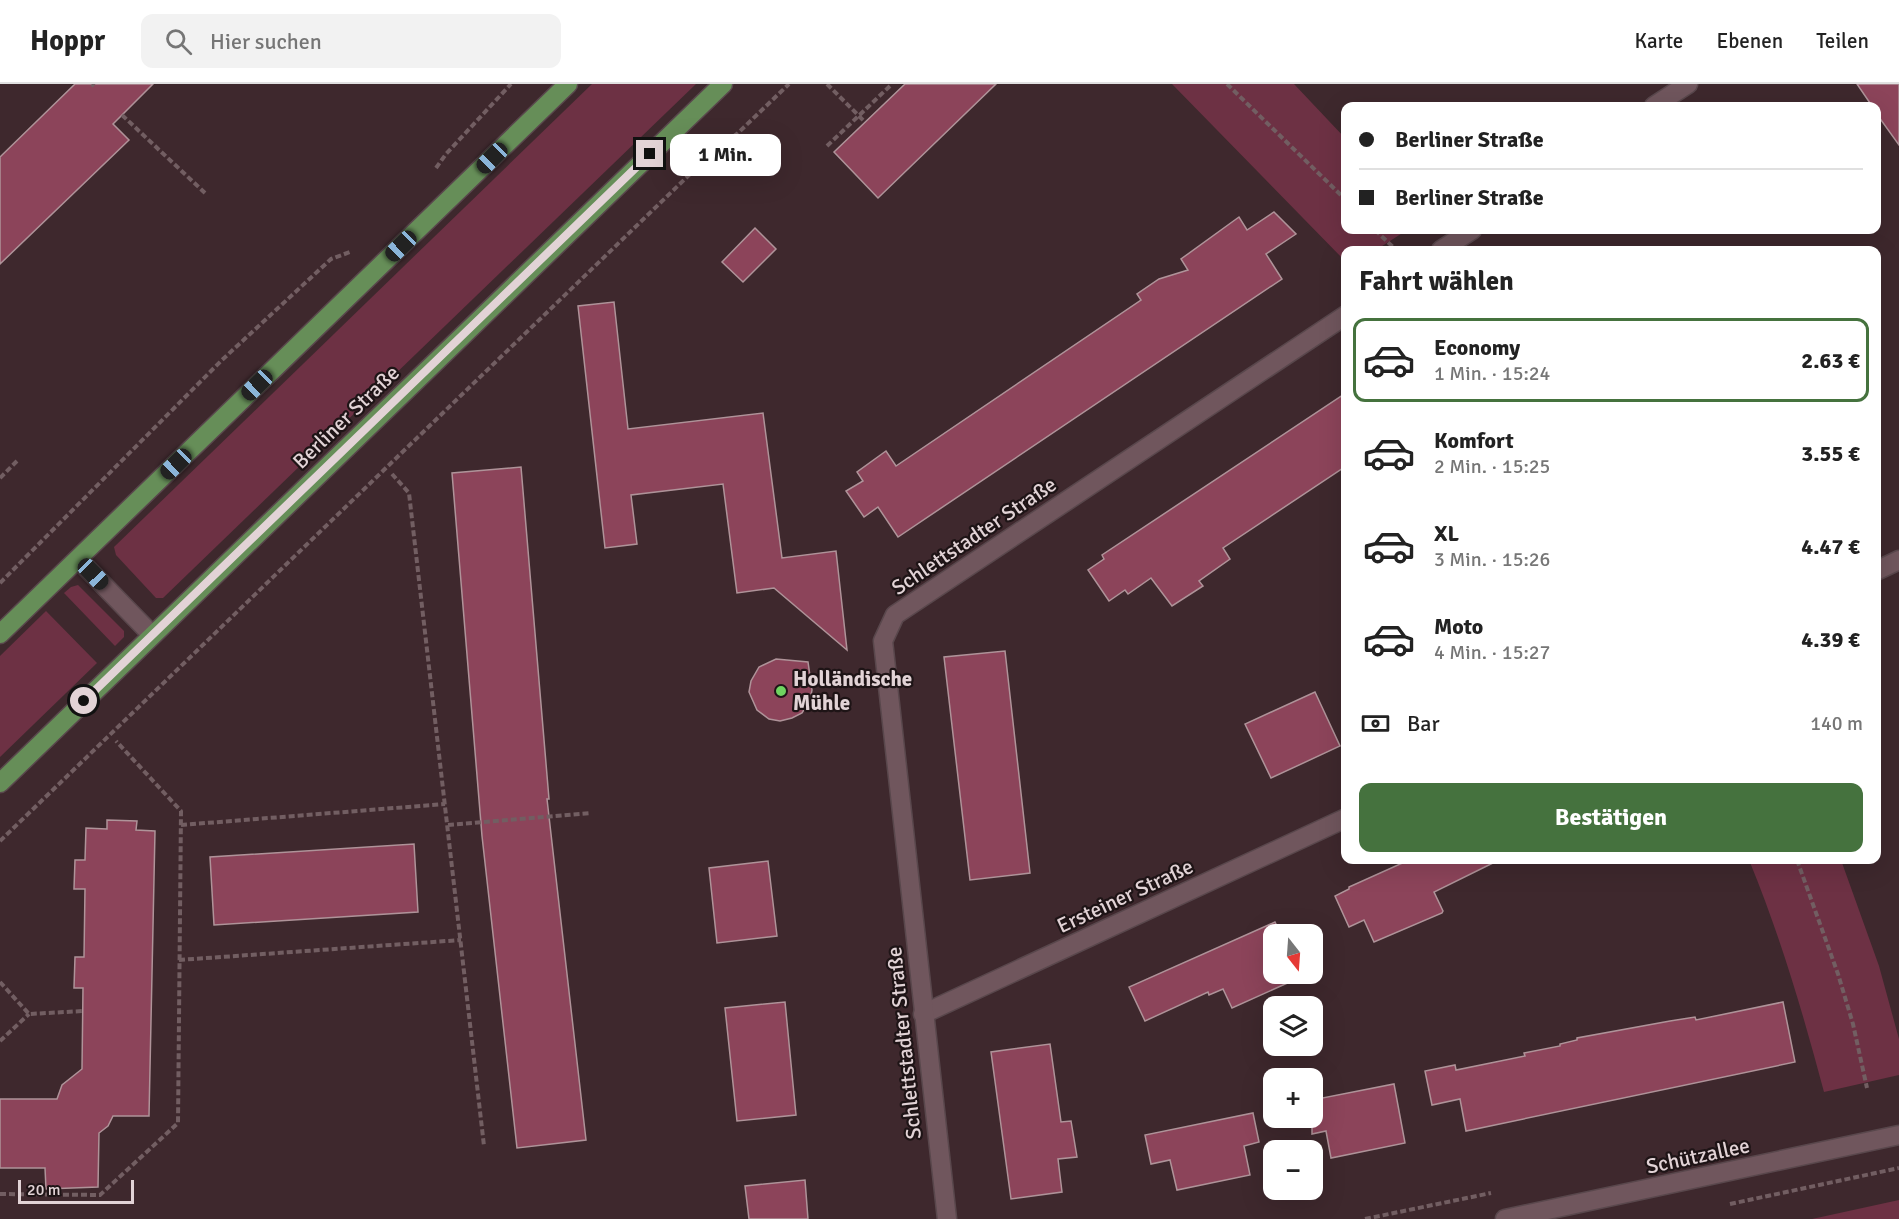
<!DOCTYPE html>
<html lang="de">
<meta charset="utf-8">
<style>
:root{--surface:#fff;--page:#f2f2f2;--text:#222;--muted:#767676;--line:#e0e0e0;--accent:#45723e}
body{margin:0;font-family:Signika,sans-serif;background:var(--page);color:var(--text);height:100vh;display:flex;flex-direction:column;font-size:22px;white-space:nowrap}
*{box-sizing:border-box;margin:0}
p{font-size:20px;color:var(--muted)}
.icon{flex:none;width:33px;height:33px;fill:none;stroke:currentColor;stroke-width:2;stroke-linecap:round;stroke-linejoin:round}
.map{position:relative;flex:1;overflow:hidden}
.panel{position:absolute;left:1341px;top:162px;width:540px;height:618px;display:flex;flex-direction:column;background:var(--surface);border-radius:12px;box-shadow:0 6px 24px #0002}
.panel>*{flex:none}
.hud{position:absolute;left:1341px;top:18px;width:540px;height:132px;border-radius:12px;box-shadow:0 6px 24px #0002;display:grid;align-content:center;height:132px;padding:0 18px;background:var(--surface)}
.needle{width:39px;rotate:163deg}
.fabs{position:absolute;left:1263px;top:840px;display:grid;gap:12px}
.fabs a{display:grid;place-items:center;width:60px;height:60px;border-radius:12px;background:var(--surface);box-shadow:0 6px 24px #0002;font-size:30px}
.scale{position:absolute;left:18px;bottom:15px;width:116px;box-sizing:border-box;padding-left:6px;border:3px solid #e2d3d6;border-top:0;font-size:16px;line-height:21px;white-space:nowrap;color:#e2d3d6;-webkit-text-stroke:4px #1e1416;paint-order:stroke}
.end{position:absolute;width:27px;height:27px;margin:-14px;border:8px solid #e2d3d6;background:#111;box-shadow:0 0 0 3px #111}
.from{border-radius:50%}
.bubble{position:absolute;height:42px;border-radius:12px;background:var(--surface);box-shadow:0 6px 24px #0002;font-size:20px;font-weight:800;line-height:42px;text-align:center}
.car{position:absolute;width:18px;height:36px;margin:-18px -9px;border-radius:8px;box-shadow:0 0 4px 2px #0007;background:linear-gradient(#222 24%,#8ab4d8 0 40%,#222 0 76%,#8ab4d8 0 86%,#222 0)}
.hud b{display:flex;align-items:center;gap:21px;height:57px;font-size:22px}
.hud b+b{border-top:2px solid var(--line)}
.hud i{width:15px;height:15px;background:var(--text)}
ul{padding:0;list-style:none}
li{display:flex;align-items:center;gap:18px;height:84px;margin:0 12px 9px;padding:0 6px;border:3px solid transparent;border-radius:12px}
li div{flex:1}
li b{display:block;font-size:22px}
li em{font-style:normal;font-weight:800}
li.selected{border-color:var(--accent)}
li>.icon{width:54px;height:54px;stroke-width:1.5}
h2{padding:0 18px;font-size:27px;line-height:72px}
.pay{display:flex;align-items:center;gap:15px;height:66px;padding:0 18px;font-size:22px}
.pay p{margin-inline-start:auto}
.action{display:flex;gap:12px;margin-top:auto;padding:12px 18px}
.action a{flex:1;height:69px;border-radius:12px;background:var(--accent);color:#fff;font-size:24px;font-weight:800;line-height:69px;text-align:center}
header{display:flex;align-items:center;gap:36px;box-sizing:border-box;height:84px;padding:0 30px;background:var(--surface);border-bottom:2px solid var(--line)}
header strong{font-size:28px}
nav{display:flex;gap:33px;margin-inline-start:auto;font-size:21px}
.search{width:420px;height:54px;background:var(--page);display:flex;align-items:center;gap:15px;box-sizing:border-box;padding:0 21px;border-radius:12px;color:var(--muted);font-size:22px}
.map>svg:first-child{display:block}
.green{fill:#6d3144}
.building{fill:#8c445a;stroke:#af9399;stroke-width:1.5}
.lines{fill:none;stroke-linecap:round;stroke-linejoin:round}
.minor-casing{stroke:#59474c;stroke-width:21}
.major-casing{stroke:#59474c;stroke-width:21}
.path{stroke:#725e62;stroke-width:4;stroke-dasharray:6 3;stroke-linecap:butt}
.minor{stroke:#70565d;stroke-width:18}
.major{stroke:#668e58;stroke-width:18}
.route{stroke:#e2d3d6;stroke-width:8}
.poi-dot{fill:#6fd360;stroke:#1e1416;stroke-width:2}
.labels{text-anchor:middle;stroke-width:4.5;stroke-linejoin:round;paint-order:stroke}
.street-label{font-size:21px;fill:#e2d3d6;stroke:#1e1416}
.poi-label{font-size:21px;font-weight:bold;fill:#e2d3d6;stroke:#1e1416;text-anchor:start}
</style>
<header>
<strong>Hoppr</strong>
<div class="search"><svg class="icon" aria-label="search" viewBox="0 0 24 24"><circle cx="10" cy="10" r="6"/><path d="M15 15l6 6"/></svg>Hier suchen</div>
<nav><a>Karte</a><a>Ebenen</a><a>Teilen</a></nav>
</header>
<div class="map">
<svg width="1899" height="1135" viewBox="0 0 1899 1135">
<rect width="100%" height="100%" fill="#3e282d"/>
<!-- green -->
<g class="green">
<path d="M592 0H696L163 514H156L116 471 114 463Z"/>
<path d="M1172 0H1294L1345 54 1346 146H1407L1376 166H1346L1345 177Z"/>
<path d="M78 501 124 547V553L115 562 64 509 71 503Z"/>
<path d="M46 527 97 579 0 673V572Z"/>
<path d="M1749 776H1841L1879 882 1899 955V991L1824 1008C1803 929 1780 851 1749 776Z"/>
<path d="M1899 1116V1135H1812Z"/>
</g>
<!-- building -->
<g class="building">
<path d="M75 0H153L113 40 129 56 0 180V73Z"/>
<path d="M905 0H996L878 114 834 68Z"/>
<path d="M1857 0H1899V61L1876 29V22H1872Z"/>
<path d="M1274 128 1296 150 1266 170 1282 195 898 453 878 423 864 433 846 407 863 397 857 388 886 367 896 382 1141 216 1137 210 1159 195 1188 186 1181 175 1239 133 1247 146Z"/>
<path d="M755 144 776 165 743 198 722 178Z"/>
<path d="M614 218 628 345 763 329 782 474 836 467 847 566 774 504 737 509 723 400 631 411 637 460 605 464 578 222Z"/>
<path d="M1346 309V382L1223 464 1230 475 1199 497 1203 502 1172 522 1151 494 1128 510 1125 506 1109 517 1088 486 1104 475 1102 471Z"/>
<path d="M521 383 549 715H547L586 1056 517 1064 482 752 452 389Z"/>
<path d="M1005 567 1030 789 970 796 944 573Z"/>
<path d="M776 575 808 578 812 606 810 616 802 629 792 634 780 637 769 635 757 626 749 608 751 597 759 583Z"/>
<path d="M1315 608 1340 662 1271 694 1245 640Z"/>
<path d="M107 736 137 737 136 746 155 747 149 1032H113L108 1042 99 1049 98 1103 46 1105 45 1084H0V1015H57L62 1001 82 985 83 904H74L75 873H84L85 805H74L75 776H85L86 744 107 745Z"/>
<path d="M414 760 418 828 214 841 210 773Z"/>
<path d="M1409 776H1499L1434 808 1443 827 1442 829 1374 858 1364 836 1349 843 1335 812 1349 805V803Z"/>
<path d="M768 777 777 852 717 859 709 784Z"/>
<path d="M1275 838 1281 850H1274V890H1299L1301 893 1232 924 1223 905 1209 911 1208 908 1145 937 1129 903Z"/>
<path d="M785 918 796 1031 737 1037 725 924Z"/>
<path d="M1783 918 1795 978 1466 1047 1460 1015 1432 1021 1425 987 1455 981 1456 986 1525 972 1524 969 1560 962V960L1577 956V954L1670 937 1695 933 1696 936Z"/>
<path d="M1050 960 1061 1038 1071 1037 1077 1073 1058 1075 1062 1108 1011 1115 991 968Z"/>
<path d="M1394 1000 1405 1059 1331 1074 1326 1047 1312 1050V1016Z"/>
<path d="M1253 1029 1259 1058 1244 1062 1250 1091 1177 1106 1170 1076 1151 1080 1145 1051Z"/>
<path d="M805 1096 808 1135H749L745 1102Z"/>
</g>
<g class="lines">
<defs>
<g id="minor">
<path d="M1654 22 1688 0"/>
<path d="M1441 166 1472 146"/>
<path d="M78 475 152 551"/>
<path d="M1876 487 1899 476"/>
<path d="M923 930 1346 734"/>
<path d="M947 1135 883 557 895 531 1346 231"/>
<path d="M1505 1135 1899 1051"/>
</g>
<g id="major">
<path d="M0 550 568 0"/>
<path d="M0 699 723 0"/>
</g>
</defs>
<!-- minor casing -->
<use href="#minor" class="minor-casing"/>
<!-- major casing -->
<use href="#major" class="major-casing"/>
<!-- path -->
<g class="path">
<path d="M92 0 94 2"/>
<path d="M827 0 865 38"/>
<path d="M1227 0 1346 116"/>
<path d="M122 31 205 109"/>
<path d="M827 62 892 0"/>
<path d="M436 84 446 70 511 0"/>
<path d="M1375 146 1393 163"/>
<path d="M392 390 409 409 484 1062"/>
<path d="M0 394 18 376"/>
<path d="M0 499 222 276 331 175 350 168"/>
<path d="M181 741 445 720"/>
<path d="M448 741 591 729"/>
<path d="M0 757 716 65 738 49 789 0"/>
<path d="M1797 776 1838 890 1853 940 1867 1004"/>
<path d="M179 876 461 856"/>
<path d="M0 898 29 930 83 927"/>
<path d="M0 957 29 930"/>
<path d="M0 1110 100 1111 178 1039 181 727 116 657"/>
<path d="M1730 1120 1899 1084"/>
<path d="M1365 1135 1491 1109"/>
</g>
<!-- minor -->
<use href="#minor" class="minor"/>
<!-- major -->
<use href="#major" class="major"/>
</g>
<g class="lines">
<!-- route -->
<path class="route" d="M84 617 650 70"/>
</g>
<!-- markers -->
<circle class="poi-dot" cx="781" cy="607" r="6"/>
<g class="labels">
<!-- street labels -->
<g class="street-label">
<text transform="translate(346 333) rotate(-44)" y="7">Berliner Straße</text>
<text transform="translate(974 452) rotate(-34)" y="7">Schlettstadter Straße</text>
<text transform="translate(1125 812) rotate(-25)" y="7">Ersteiner Straße</text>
<text transform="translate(904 959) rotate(-96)" y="7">Schlettstadter Straße</text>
<text transform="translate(1698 1072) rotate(-12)" y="7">Schützallee</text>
</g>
<!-- poi labels -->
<g class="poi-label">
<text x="793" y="602">Holländische<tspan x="793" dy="24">Mühle</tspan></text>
</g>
</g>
</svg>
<div class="fabs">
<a><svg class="needle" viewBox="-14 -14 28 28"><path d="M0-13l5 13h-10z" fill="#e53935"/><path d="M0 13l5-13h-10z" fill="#767676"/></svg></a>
<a><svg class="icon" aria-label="layers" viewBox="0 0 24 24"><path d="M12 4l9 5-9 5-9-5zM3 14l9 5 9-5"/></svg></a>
<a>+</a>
<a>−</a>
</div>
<div class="scale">20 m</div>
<i class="end from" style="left:84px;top:617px"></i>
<i class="end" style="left:650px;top:70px"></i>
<div class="bubble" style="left:670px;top:50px;width:111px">1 Min.</div>
<i class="car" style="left:492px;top:74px;rotate:225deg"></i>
<i class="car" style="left:401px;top:162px;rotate:226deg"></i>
<i class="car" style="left:257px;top:301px;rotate:226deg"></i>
<i class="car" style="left:176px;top:380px;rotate:226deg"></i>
<i class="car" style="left:93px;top:490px;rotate:136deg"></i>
<div class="hud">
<b><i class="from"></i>Berliner Straße</b>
<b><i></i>Berliner Straße</b>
</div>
<section class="panel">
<h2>Fahrt wählen</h2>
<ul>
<li class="selected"><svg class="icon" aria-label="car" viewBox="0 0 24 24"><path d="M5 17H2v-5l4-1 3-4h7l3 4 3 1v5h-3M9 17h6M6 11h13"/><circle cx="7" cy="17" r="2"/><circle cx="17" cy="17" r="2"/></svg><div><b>Economy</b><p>1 Min. · 15:24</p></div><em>2.63 €</em></li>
<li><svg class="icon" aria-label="car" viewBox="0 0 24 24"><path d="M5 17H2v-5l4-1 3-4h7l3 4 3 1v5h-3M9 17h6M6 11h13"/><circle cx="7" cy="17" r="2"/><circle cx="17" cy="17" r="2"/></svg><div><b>Komfort</b><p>2 Min. · 15:25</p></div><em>3.55 €</em></li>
<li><svg class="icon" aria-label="car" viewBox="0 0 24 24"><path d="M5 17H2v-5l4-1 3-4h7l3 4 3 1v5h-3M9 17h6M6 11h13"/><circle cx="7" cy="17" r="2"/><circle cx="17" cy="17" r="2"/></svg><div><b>XL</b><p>3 Min. · 15:26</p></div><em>4.47 €</em></li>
<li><svg class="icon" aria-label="car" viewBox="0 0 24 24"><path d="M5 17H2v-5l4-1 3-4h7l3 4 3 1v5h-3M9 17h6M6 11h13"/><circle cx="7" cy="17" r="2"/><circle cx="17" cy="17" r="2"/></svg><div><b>Moto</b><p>4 Min. · 15:27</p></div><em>4.39 €</em></li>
</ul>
<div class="pay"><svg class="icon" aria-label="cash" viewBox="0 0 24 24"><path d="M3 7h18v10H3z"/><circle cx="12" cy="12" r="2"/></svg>Bar<p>140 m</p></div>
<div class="action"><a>Bestätigen</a></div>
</section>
</div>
